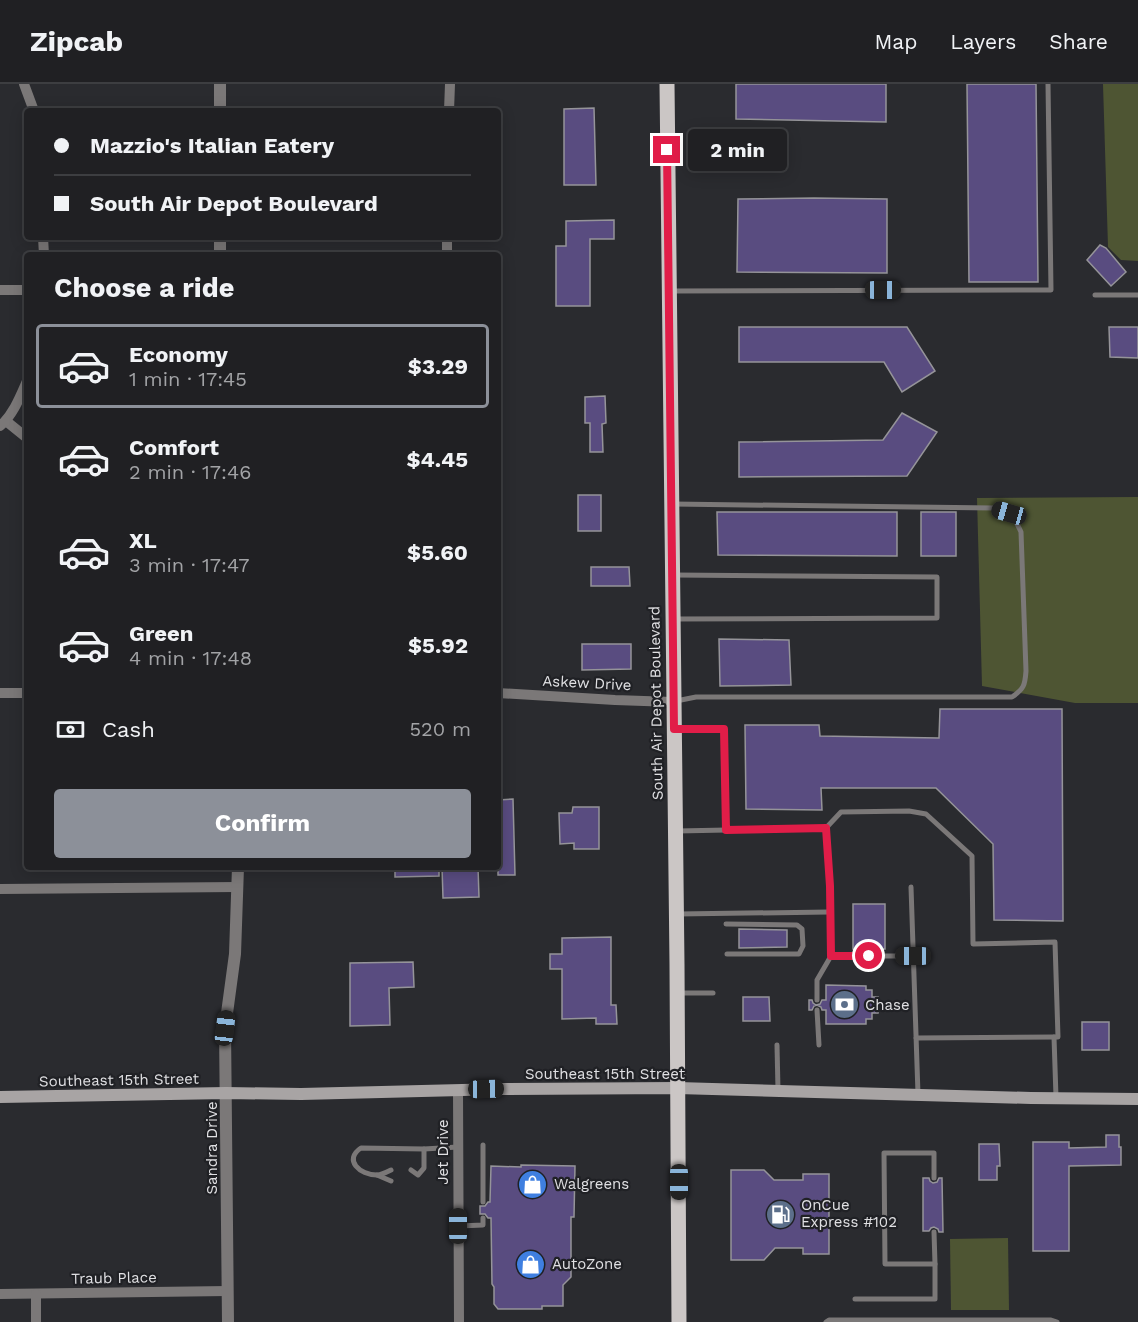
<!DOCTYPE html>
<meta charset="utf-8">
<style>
:root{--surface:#202023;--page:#2d2d30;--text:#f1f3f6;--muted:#a2a3a6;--line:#3d3e41;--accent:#8c9099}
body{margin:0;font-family:"Work Sans",sans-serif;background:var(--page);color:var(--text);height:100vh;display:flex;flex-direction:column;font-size:22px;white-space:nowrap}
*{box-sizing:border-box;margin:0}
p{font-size:20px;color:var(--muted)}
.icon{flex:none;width:33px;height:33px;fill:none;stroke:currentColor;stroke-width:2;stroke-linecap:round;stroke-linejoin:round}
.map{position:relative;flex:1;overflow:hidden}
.side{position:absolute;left:24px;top:168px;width:477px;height:618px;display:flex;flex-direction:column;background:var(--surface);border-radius:6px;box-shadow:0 3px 15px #0003,0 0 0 2px var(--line)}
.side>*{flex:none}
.hud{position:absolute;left:24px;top:24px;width:477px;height:132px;border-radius:6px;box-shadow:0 3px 15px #0003,0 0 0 2px var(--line);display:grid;align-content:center;height:132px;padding:0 30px;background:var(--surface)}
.end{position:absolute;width:27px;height:27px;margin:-14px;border:8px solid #e11d48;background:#fff;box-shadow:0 0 0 3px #fff}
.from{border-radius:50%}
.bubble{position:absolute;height:42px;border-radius:6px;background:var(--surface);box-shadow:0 3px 15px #0003,0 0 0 2px var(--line);font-size:20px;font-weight:700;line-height:42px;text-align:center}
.car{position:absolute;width:18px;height:36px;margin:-18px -9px;border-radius:8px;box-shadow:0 0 4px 2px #0007;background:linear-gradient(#222 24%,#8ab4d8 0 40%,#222 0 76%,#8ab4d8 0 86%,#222 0)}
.hud b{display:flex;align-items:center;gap:21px;height:57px;font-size:22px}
.hud b+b{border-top:2px solid var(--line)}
.hud i{width:15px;height:15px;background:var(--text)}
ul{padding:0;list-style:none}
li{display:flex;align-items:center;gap:18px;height:84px;margin:0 12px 9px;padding:0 18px;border:3px solid transparent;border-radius:6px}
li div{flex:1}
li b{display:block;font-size:22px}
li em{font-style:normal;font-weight:700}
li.active{border-color:var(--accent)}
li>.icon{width:54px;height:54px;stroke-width:1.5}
h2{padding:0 30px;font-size:27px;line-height:72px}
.pay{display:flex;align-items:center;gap:15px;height:66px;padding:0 30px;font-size:22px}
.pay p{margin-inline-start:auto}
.action{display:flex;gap:12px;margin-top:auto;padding:12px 30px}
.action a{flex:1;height:69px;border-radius:6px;background:var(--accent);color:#fff;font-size:24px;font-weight:700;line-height:69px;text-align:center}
header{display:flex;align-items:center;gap:36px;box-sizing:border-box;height:84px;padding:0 30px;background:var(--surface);border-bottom:2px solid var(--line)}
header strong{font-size:28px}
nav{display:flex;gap:33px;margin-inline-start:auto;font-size:21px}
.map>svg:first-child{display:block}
.green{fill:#4e5533}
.building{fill:#594c80;stroke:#959499;stroke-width:1.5}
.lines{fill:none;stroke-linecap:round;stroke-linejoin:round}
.service{stroke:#7b7878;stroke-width:5}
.minor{stroke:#7b7878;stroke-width:10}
.tertiary{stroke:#7b7878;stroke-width:12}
.secondary{stroke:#a8a4a4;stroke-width:12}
.primary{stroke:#cbc6c5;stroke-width:15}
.route{stroke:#e11d48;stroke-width:8}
.labels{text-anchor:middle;stroke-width:4.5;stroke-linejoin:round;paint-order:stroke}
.street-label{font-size:15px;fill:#e0e0e3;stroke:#202125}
.poi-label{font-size:15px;fill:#e0e0e3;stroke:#202125;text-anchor:start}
</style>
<header>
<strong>Zipcab</strong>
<nav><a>Map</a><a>Layers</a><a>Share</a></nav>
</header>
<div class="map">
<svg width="1138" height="1238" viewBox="0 0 1138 1238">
<rect width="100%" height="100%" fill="#2a2b2f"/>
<!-- green -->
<g class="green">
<path d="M1103 0H1138V177L1121 176 1108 163Z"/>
<path d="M1138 413V619H1075L982 602 977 414Z"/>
<path d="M1008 1154 1009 1226H951L950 1155Z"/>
</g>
<!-- building -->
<g class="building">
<path d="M736 0H886V38L736 35Z"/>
<path d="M967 0H1036L1038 198H969Z"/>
<path d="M594 24 596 101H564V25Z"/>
<path d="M814 114 887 115V189L737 188 738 115Z"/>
<path d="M614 136V155H590V222H556V162H566V137Z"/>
<path d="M1100 161 1106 164 1126 188 1111 202 1087 176Z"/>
<path d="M739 243H907L935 287 902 308 884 278H739Z"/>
<path d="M1109 243H1138V274L1110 273Z"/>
<path d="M605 312 606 339 602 340 603 368H590V339H585V313Z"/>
<path d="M902 329 937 348 907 392 739 393V358L883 356Z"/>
<rect x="578" y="411" width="23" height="36"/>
<path d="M717 428H897V472L718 471Z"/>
<rect x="921" y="428" width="35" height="44"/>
<path d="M591 483H629L630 502H591Z"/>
<path d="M719 555 789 556 791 601 720 602Z"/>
<path d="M582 560H631V585L582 586Z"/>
<path d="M940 625H1062L1063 837 994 836 993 760 936 704H821L822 726 746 725 745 641H819L820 652 939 654Z"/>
<path d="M513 715 515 791H498V716Z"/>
<path d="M573 723H599V765H574V759L560 760 559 729H572Z"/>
<path d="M395 783H439V792L395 793Z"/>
<path d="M442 783H478L479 813 443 814Z"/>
<rect x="853" y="820" width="32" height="45"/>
<path d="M739 845 787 846V863L739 864Z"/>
<path d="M611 853V921H616L617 940H596V934L562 935V885H550V870H562V854Z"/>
<path d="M413 878 414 903 389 904 390 941 350 942V879Z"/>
<path d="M826 901 866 902V906H872V913H878V929H872V935H866V940H826V926H822L821 923 817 921 814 922 812 926H809V916H812L813 919 816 921 820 920 822 916H826Z"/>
<path d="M743 913H769L770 937H743Z"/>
<rect x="1082" y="938" width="27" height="28"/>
<path d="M1106 1051H1119V1063H1121V1081L1069 1082V1167H1033V1058H1069V1064L1106 1063Z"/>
<path d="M979 1060H999L1000 1082H997V1096H979Z"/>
<path d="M521 1081 575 1082 574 1133H571V1193L563 1201V1222H542V1225H498L494 1220V1203L492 1200 491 1134H488L485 1130H480V1122H485L488 1118H490L491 1082 521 1083Z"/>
<path d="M731 1086H764L774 1096H803V1090H829V1170H803V1164H775L764 1176H731Z"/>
<path d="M923 1094H929L930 1097 933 1099 937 1098 939 1094H942L943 1148H939L938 1145 934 1143 931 1144 929 1147H923Z"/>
</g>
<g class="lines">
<!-- service -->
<g class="service">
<path d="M671 207 1051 206 1048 0"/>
<path d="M1095 211H1138"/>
<path d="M673 420 993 424C1011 429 1013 430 1021 448L1026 587C1025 601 1024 605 1012 613H696L676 617"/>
<path d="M674 491 937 493V534L674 535"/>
<path d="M676 645H724L726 746"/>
<path d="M677 747 826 744 841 728 909 727 926 730 972 772 973 860 1055 858 1058 953H1054L1056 1013"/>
<path d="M911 803 918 1010"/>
<path d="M678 830 829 828"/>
<path d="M726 840 797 841 802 845 803 862 799 870H727"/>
<path d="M831 872H913"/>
<path d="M679 909H713"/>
<path d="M817 916V896L831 872 830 802 826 744"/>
<path d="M817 926 819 961"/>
<path d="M916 954 1054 953"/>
<path d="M777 961 778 1006"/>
<path d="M483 1061V1118"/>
<path d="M391 1086C387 1088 381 1091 377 1091 360 1091 343 1076 361 1064L424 1065 458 1063"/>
<path d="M411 1086 418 1091 424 1084V1065"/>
<path d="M377 1091 391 1097"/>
<path d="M934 1094V1069H884L885 1180H935L934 1148"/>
<path d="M459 1142 483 1141V1134"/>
<path d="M855 1215H935V1180"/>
<path d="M826 1238 829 1236H1051L1057 1238"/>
</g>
<!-- minor -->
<g class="minor">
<path d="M24 0 34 27"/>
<path d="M449 27 450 0"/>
<path d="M43 153 44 171"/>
<path d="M447 153V171"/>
<path d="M0 206H27"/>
<path d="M6 337 27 354"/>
<path d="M0 342C13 331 20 313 27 297"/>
<path d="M0 609H27"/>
<path d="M498 609 615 616 673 618"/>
<path d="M0 805 237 803"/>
<path d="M458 1006 459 1238"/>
<path d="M0 1210 228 1207"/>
<path d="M36 1238V1210"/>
</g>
<!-- tertiary -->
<g class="tertiary">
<path d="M220 0V27"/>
<path d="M220 153V171"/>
<path d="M228 1238 225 944 235 870 238 783"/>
</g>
<!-- secondary -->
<path class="secondary" d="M0 1013 226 1009 301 1010 502 1005 678 1004 1031 1014 1138 1015"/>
<!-- primary -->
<path class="primary" d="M667 0 677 880 679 1238"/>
</g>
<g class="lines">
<!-- route -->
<path class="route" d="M667 66 674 645H724L726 746 826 744 830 802 831 872H869"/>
</g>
<!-- icons -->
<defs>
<symbol id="bank-disc" viewBox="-11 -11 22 22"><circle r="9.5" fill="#5c6f8a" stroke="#202125"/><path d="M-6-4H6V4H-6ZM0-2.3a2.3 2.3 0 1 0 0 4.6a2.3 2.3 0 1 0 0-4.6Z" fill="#fff"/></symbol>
<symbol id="shop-disc" viewBox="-11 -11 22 22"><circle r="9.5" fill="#3f7fe0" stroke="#202125"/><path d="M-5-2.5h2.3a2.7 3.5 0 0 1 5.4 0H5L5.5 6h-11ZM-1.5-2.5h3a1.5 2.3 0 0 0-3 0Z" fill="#fff"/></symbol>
<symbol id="fuel-disc" viewBox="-11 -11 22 22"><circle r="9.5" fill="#5c6f8a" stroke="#202125"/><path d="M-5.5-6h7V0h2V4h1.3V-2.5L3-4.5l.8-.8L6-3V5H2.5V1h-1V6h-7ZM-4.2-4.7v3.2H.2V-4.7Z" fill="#fff"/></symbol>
</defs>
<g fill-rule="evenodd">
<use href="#bank-disc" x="828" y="904" width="33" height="33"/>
<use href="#shop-disc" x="516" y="1084" width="33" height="33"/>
<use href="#fuel-disc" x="764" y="1114" width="33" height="33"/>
<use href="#shop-disc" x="514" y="1164" width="33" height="33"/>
</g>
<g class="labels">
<!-- street labels -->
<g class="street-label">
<text transform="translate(587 599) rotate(3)" y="5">Askew Drive</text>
<text transform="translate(656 619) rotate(-91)" y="5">South Air Depot Boulevard</text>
<text x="605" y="995">Southeast 15th Street</text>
<text transform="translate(119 996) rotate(-1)" y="5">Southeast 15th Street</text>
<text transform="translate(212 1064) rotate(-90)" y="5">Sandra Drive</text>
<text transform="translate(443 1068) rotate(-90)" y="5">Jet Drive</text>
<text transform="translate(114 1194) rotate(-1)" y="5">Traub Place</text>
</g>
<!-- poi labels -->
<g class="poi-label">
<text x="865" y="926">Chase</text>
<text x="554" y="1105">Walgreens</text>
<text x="801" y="1126">OnCue<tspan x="801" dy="17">Express #102</tspan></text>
<text x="552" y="1185">AutoZone</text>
</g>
</g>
</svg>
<i class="end from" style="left:869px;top:872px"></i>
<i class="end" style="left:667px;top:66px"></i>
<div class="bubble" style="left:688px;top:45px;width:99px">2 min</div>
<i class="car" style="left:883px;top:206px;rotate:90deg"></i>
<i class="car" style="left:1009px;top:429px;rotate:286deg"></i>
<i class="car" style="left:913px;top:872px;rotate:270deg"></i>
<i class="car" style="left:225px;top:944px;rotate:7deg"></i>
<i class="car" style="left:486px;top:1005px;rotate:89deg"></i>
<i class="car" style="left:679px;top:1098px;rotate:180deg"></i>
<i class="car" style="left:458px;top:1142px;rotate:0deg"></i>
<div class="hud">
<b><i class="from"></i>Mazzio's Italian Eatery</b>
<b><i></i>South Air Depot Boulevard</b>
</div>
<section class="side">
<h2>Choose a ride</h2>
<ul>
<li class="active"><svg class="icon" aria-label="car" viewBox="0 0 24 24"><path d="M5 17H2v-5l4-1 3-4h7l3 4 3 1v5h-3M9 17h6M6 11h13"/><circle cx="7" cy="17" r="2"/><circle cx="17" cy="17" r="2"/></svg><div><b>Economy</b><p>1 min · 17:45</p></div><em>$3.29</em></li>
<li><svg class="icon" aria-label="car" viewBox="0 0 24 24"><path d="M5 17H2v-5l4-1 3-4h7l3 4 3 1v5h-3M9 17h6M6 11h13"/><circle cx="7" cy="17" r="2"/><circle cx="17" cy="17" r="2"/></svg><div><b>Comfort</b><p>2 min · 17:46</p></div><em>$4.45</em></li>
<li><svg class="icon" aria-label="car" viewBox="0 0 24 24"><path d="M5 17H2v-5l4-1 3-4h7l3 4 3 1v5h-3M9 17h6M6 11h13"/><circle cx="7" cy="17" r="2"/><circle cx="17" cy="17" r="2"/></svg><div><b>XL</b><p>3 min · 17:47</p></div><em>$5.60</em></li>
<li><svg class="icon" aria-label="car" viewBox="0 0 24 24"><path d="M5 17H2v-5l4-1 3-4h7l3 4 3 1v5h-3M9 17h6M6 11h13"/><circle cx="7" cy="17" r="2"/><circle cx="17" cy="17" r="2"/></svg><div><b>Green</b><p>4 min · 17:48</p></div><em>$5.92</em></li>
</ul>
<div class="pay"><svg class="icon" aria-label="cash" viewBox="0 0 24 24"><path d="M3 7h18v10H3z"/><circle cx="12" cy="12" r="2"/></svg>Cash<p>520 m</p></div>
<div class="action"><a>Confirm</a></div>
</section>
</div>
